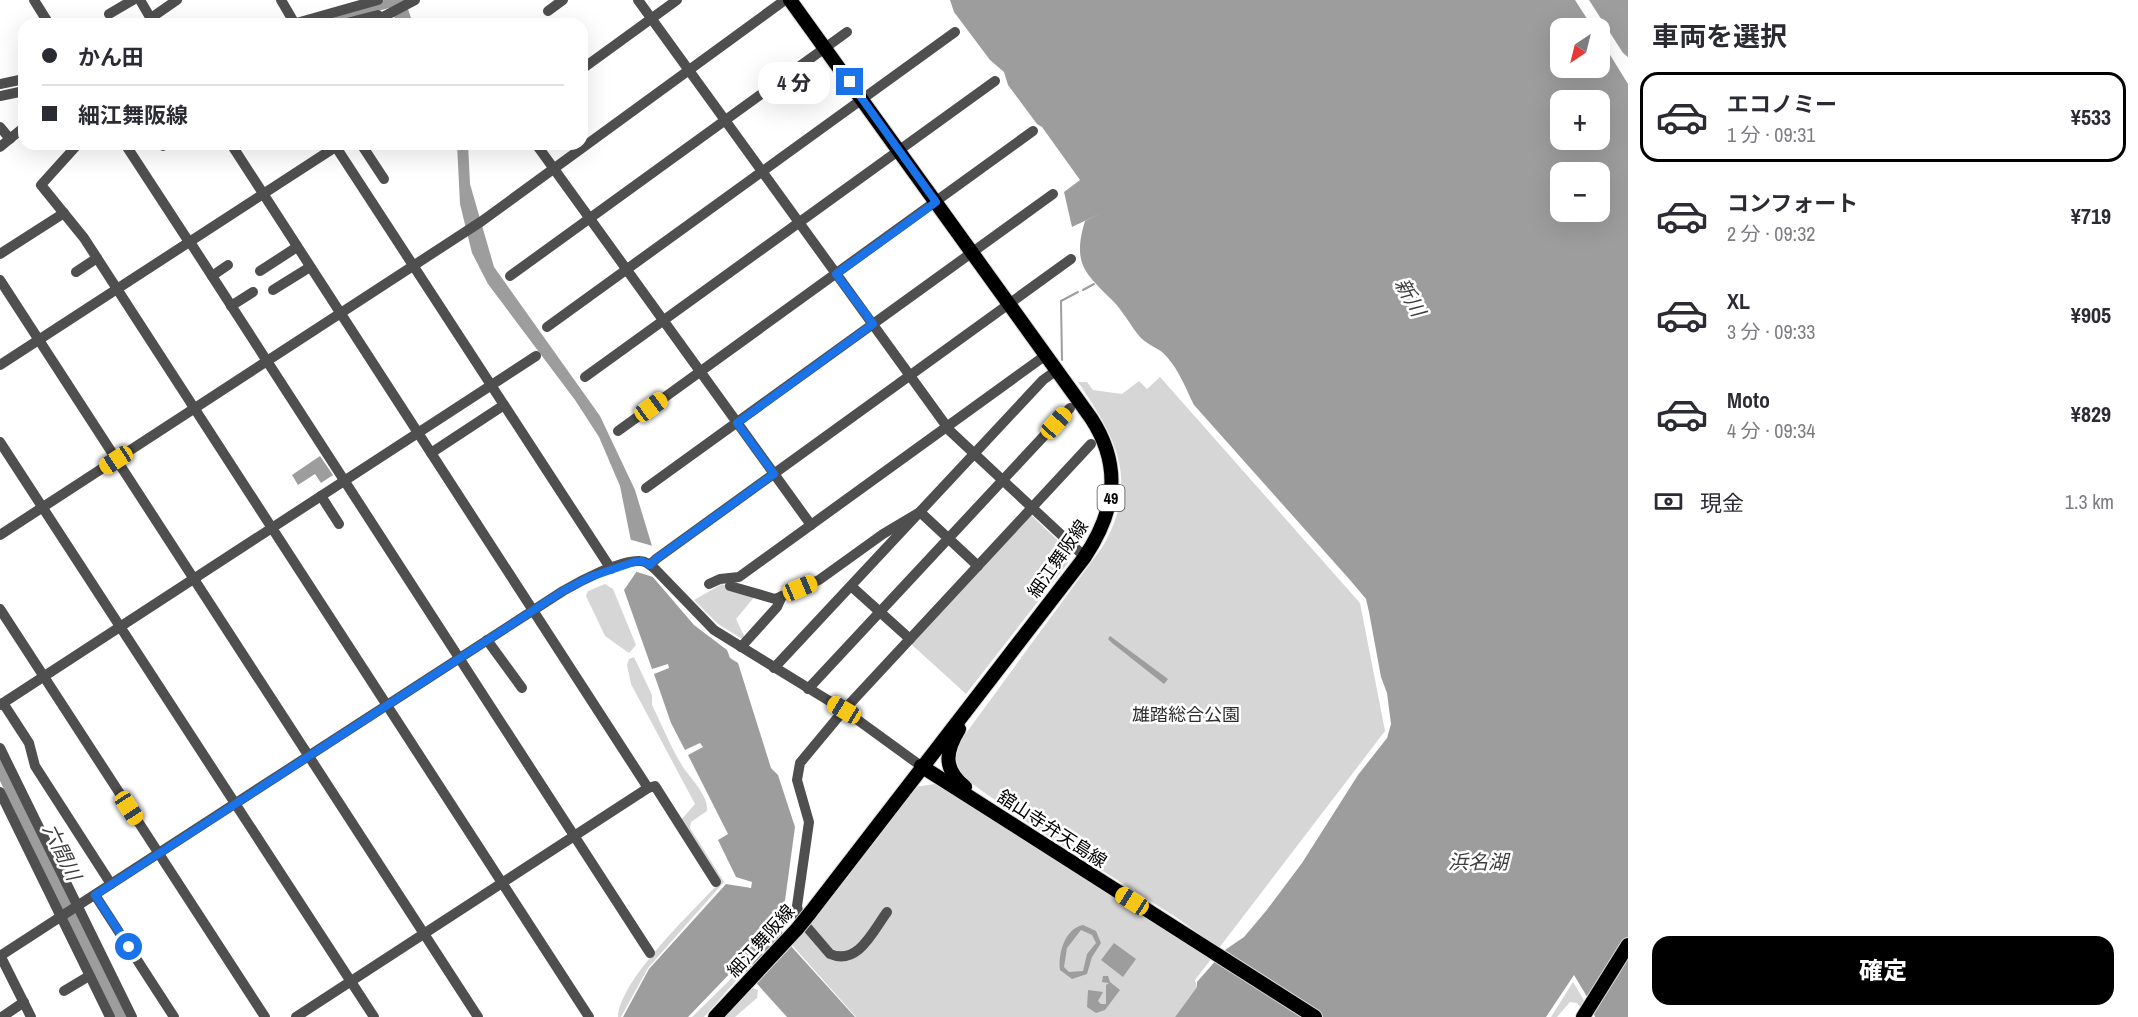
<!DOCTYPE html>
<html lang="ja">
<meta charset="utf-8">
<style>
:root{--surface:#fff;--page:#f2f2f3;--text:#2b2b33;--muted:#7c7c81;--line:#e1e1e2;--accent:#000}
body{margin:0;font-family:"Archivo Narrow","Noto Sans JP",sans-serif;background:var(--page);color:var(--text);height:100vh;display:flex;flex-direction:column;font-size:22px;white-space:nowrap}
*{box-sizing:border-box;margin:0}
p{font-size:20px;color:var(--muted)}
.icon{flex:none;width:33px;height:33px;fill:none;stroke:currentColor;stroke-width:2;stroke-linecap:round;stroke-linejoin:round}
.map{position:relative;flex:1;overflow:hidden}
.details{display:flex;flex-direction:column;background:var(--surface);width:510px}
.details>*{flex:none}
.guide{position:absolute;left:18px;top:18px;width:570px;height:132px;border-radius:18px;box-shadow:0 6px 24px #0002;display:grid;align-content:center;height:132px;padding:0 24px;background:var(--surface)}
.needle{width:39px;rotate:215deg}
.buttons{position:absolute;left:1550px;top:18px;display:grid;gap:12px}
.buttons a{display:grid;place-items:center;width:60px;height:60px;border-radius:12px;background:var(--surface);box-shadow:0 6px 24px #0002;font-size:30px}
.end{position:absolute;width:27px;height:27px;margin:-14px;border:8px solid #1a73e8;background:#fff;box-shadow:0 0 0 3px #fff}
.from{border-radius:50%}
.bubble{position:absolute;height:42px;border-radius:18px;background:var(--surface);box-shadow:0 6px 24px #0002;font-size:20px;font-weight:800;line-height:42px;text-align:center}
.car{position:absolute;width:18px;height:36px;margin:-18px -9px;border-radius:8px;box-shadow:0 0 4px 2px #0007;background:linear-gradient(#f5c518 24%,#345 0 40%,#f5c518 0 76%,#345 0 86%,#f5c518 0)}
.guide b{display:flex;align-items:center;gap:21px;height:57px;font-size:22px}
.guide b+b{border-top:2px solid var(--line)}
.guide i{width:15px;height:15px;background:var(--text)}
ul{padding:0;list-style:none}
li{display:flex;align-items:center;gap:18px;height:90px;margin:0 12px 9px;padding:0 12px;border:3px solid transparent;border-radius:18px}
li div{flex:1}
li b{display:block;font-size:22px}
li em{font-style:normal;font-weight:800}
li.current{border-color:var(--accent)}
li>.icon{width:54px;height:54px;stroke-width:1.5}
h2{padding:0 24px;font-size:27px;line-height:72px}
.pay{display:flex;align-items:center;gap:15px;height:66px;padding:0 24px;font-size:22px}
.pay p{margin-inline-start:auto}
.action{display:flex;gap:12px;margin-top:auto;padding:12px 24px}
.action a{flex:1;height:69px;border-radius:18px;background:var(--accent);color:#fff;font-size:24px;font-weight:800;line-height:69px;text-align:center}
main{display:flex;flex:1;min-height:0}
.map>svg:first-child{display:block}
.green{fill:#d6d6d6}
.water{fill:#9d9d9d;fill-rule:evenodd}
.pier{fill:#fff}
.lines{fill:none;stroke-linecap:round;stroke-linejoin:round}
.stream{stroke:#9d9d9d;stroke-width:2}
.major-casing{stroke:#dbdbdb;stroke-width:16}
.minor{stroke:#4f4f4f;stroke-width:10}
.major{stroke:#000;stroke-width:14}
.major-bridge-casing{stroke:#dbdbdb;stroke-width:16;stroke-linecap:butt}
.major-bridge{stroke:#000;stroke-width:14}
.route{stroke:#1a73e8;stroke-width:8}
.labels{text-anchor:middle;stroke-width:5;stroke-linejoin:round;paint-order:stroke}
.shield{fill:#fff;stroke:#4c4c4c;stroke-width:1.5}
.shield-label{font-size:16px;font-weight:bold;fill:#000}
.street-label{font-size:18px;fill:#000;stroke:#fff}
.park-label{font-size:18px;fill:#2d2d2d;stroke:#fff}
.water-label{font-size:20px;font-style:italic;fill:#3e3e3e;stroke:#fff}
</style>
<main>
<div class="map">
<svg width="1628" height="1017" viewBox="0 0 1628 1017">
<rect width="100%" height="100%" fill="#fff"/>
<!-- green -->
<g class="green">
<path d="M1160 377 1360 603 1385 731 1219 948 1177 918 1035 828 968 781 961 774 955 759 961 740 1103 546C1140 481 1116 438 1078 382H1087L1093 390 1122 394 1139 381 1147 389Z"/>
<path d="M1031 515 1070 552 1068 563 966 694 910 643Z"/>
<path d="M605 584 613 589 636 645 629 653 605 636 586 596 588 591Z"/>
<path d="M722 584 756 595 736 619 745 638 744 640 718 624 694 600Z"/>
<path d="M634 657 652 695V705C662 725 671 748 683 767 691 779 709 796 707 811L691 822 690 828 724 882 648 968 621 1017H618C620 980 690 914 716 886L681 820 695 804 631 684 627 665 629 659Z"/>
<path d="M935 784 1212 958 1195 980 1197 987 1175 1017H856L792 945 914 787Z"/>
<path d="M740 970V976L704 1017H692Z"/>
<path d="M1573 982 1585 1002 1581 1008 1577 1003 1570 1002 1557 1017H1551Z"/>
<path d="M753 988 758 990 757 998 735 1017H722Z"/>
</g>
<!-- water -->
<g class="water">
<path d="M384 0H405L413 24H398L389 8 331 24H304Z"/>
<path d="M950 0H1575L1593 28H1560V68H1599V37L1628 84V1017H1595L1589 1000 1574 975 1546 1017H1175L1197 987V982L1225 950 1244 937 1266 911 1302 863 1358 775 1387 738 1391 724 1387 693 1381 677 1369 612 1366 599 1350 580 1194 405C1185 387 1180 372 1167 357 1160 348 1149 346 1141 338 1131 327 1124 312 1113 301 1085 273 1072 264 1085 221L1101 213 1072 227 1064 192 1080 180 1042 127 1037 124 1008 85 1004 72 990 60 954 12ZM1560 100H1599V140H1560ZM1560 172H1599V212H1560Z"/>
<path d="M1589 0H1628V57L1623 53Z"/>
<path d="M457 144H468L470 184 494 267 600 416 635 490 652 546V576L694 625 727 650 730 658 738 663 771 768 778 775 795 827 781 930 790 945 855 1017H787L739 964 688 1017H623L649 969 726 884 751 888 752 882 736 877 718 840 728 834 688 755 703 747 700 743 685 750 671 723 654 674 669 668 668 664 652 669 624 590 637 571 620 486 599 437 575 400 488 284 472 253 460 204Z"/>
<path d="M320 456 333 475 321 483 315 474 298 485 292 475Z"/>
<path d="M1110 636 1168 679 1164 684 1112 643 1108 639Z"/>
<path d="M0 757 127 1017H115L0 781Z"/>
<path d="M1083 925 1096 931 1101 943 1092 957 1087 974 1072 979 1060 970C1058 955 1064 929 1083 925ZM1081 930 1092 935 1096 943 1087 954 1083 971 1069 972 1064 967 1067 948Z"/>
<path d="M1114 943 1136 959 1123 977 1101 960Z"/>
<path d="M1103 976H1108L1110 982 1120 990 1105 1010 1096 1013 1087 1007 1088 990 1103 992 1098 1001 1101 1004H1106V985L1109 983 1102 982Z"/>
</g>
<!-- pier -->
<path class="pier" d="M628 539 653 546 662 587 653 577 637 572Z"/>
<g class="lines">
<!-- stream -->
<g class="stream">
<path d="M1083 290 1094 284"/>
<path d="M1062 360 1061 301 1078 292"/>
</g>
<defs>
<g id="major">
<path d="M790 0 1091 418C1123 467 1115 512 1084 558L810 913"/>
<path d="M959 729C945 752 943 769 965 787"/>
<path d="M921 766 1315 1017"/>
<path d="M715 1017 797 929"/>
<path d="M1583 1017 1628 945"/>
</g>
</defs>
<!-- major casing -->
<use href="#major" class="major-casing"/>
<!-- minor -->
<g class="minor">
<path d="M34 0 49 24"/>
<path d="M140 0 154 24"/>
<path d="M281 0 295 24"/>
<path d="M638 0 950 431 1085 557"/>
<path d="M548 11 563 0"/>
<path d="M109 14 133 0"/>
<path d="M151 18 177 0"/>
<path d="M381 18 415 0"/>
<path d="M293 24 378 0"/>
<path d="M343 24 378 15"/>
<path d="M582 69 677 0"/>
<path d="M0 84 24 79"/>
<path d="M0 96 24 91"/>
<path d="M0 127 10 139"/>
<path d="M78 144 41 185 84 238 589 1017"/>
<path d="M125 144 189 242"/>
<path d="M161 144 163 146"/>
<path d="M231 144 648 788 296 1017"/>
<path d="M334 144 611 569"/>
<path d="M361 144 384 179"/>
<path d="M536 144 811 525"/>
<path d="M476 145 478 144"/>
<path d="M0 147 23 128"/>
<path d="M190 242 650 953"/>
<path d="M0 254 64 213"/>
<path d="M260 271 297 247"/>
<path d="M76 272 97 258"/>
<path d="M212 276 228 265"/>
<path d="M510 276 847 32"/>
<path d="M0 280 478 1017"/>
<path d="M273 290 310 267"/>
<path d="M231 306 253 292"/>
<path d="M547 327 955 32"/>
<path d="M0 365 340 144"/>
<path d="M585 377 995 81"/>
<path d="M618 431 1033 131"/>
<path d="M0 442 374 1017"/>
<path d="M431 453 504 405"/>
<path d="M646 488 1053 194"/>
<path d="M321 496 339 524"/>
<path d="M0 535 482 221 785 0"/>
<path d="M650 565 656 559 1071 259"/>
<path d="M709 584 720 579 739 577 1046 355"/>
<path d="M730 586 775 599 819 580 883 534 920 512 978 566"/>
<path d="M851 586 910 639"/>
<path d="M0 609 265 1017"/>
<path d="M487 640 522 688"/>
<path d="M741 647 777 607 782 596"/>
<path d="M774 668 1043 380 1057 370"/>
<path d="M808 689 1070 408"/>
<path d="M3 703 29 743 35 766 111 884"/>
<path d="M0 705 536 356"/>
<path d="M0 748 132 1017"/>
<path d="M648 788 655 786 716 882"/>
<path d="M0 792 110 1017"/>
<path d="M95 895 174 1017"/>
<path d="M799 916 797 906 809 822 797 780 800 763 844 710 1091 444"/>
<path d="M806 926 830 954C858 966 873 931 887 912"/>
<path d="M0 955 31 1017"/>
<path d="M0 956 563 591C580 581 620 560 640 561 647 561 651 566 656 570L714 630 844 710 921 766"/>
<path d="M64 991 89 976"/>
<path d="M2 1017 24 1002"/>
</g>
<!-- major -->
<use href="#major" class="major"/>
<defs>
<path id="major-bridge" d="M797 929 810 913"/>
</defs>
<!-- major-bridge casing -->
<use href="#major-bridge" class="major-bridge-casing"/>
<!-- major-bridge -->
<use href="#major-bridge" class="major-bridge"/>
</g>
<g class="lines">
<!-- route -->
<path class="route" d="M129 947 95 895 563 591 590 577 634 562 642 561 650 565 656 559 774 474 737 423 873 324 836 274 936 202 850 82"/>
</g>
<g class="labels">
<!-- shield labels -->
<rect class="shield" x="1097.5" y="485" width="27" height="26" rx="4.5"/>
<g class="shield-label">
<text x="1111" y="504">49</text>
</g>
<!-- street labels -->
<g class="street-label">
<text transform="translate(1058 559) rotate(-55)" y="6">細江舞阪線</text>
<text transform="translate(1052 829) rotate(33)" y="6">舘山寺弁天島線</text>
<text transform="translate(761 941) rotate(-48)" y="6">細江舞阪線</text>
</g>
<!-- park labels -->
<g class="park-label">
<text x="1186" y="721">雄踏総合公園</text>
</g>
<!-- water labels -->
<g class="water-label">
<text transform="translate(1410 297) rotate(61)" y="7">新川</text>
<text transform="translate(62 852) rotate(64)" y="7">六間川</text>
<text x="1478" y="869">浜名湖</text>
</g>
</g>
</svg>
<div class="buttons">
<a><svg class="needle" viewBox="-14 -14 28 28"><path d="M0-13l5 13h-10z" fill="#e53935"/><path d="M0 13l5-13h-10z" fill="#7c7c81"/></svg></a>
<a>+</a>
<a>−</a>
</div>
<i class="end from" style="left:129px;top:947px"></i>
<i class="end" style="left:850px;top:82px"></i>
<div class="bubble" style="left:758px;top:62px;width:72px">4 分</div>
<i class="car" style="left:651px;top:407px;rotate:54deg"></i>
<i class="car" style="left:1056px;top:423px;rotate:42deg"></i>
<i class="car" style="left:116px;top:460px;rotate:237deg"></i>
<i class="car" style="left:800px;top:588px;rotate:67deg"></i>
<i class="car" style="left:844px;top:710px;rotate:301deg"></i>
<i class="car" style="left:129px;top:808px;rotate:147deg"></i>
<i class="car" style="left:1132px;top:901px;rotate:302deg"></i>
<div class="guide">
<b><i class="from"></i>かん田</b>
<b><i></i>細江舞阪線</b>
</div>
</div>
<section class="details">
<h2>車両を選択</h2>
<ul>
<li class="current"><svg class="icon" aria-label="car" viewBox="0 0 24 24"><path d="M5 17H2v-5l4-1 3-4h7l3 4 3 1v5h-3M9 17h6M6 11h13"/><circle cx="7" cy="17" r="2"/><circle cx="17" cy="17" r="2"/></svg><div><b>エコノミー</b><p>1 分 · 09:31</p></div><em>¥533</em></li>
<li><svg class="icon" aria-label="car" viewBox="0 0 24 24"><path d="M5 17H2v-5l4-1 3-4h7l3 4 3 1v5h-3M9 17h6M6 11h13"/><circle cx="7" cy="17" r="2"/><circle cx="17" cy="17" r="2"/></svg><div><b>コンフォート</b><p>2 分 · 09:32</p></div><em>¥719</em></li>
<li><svg class="icon" aria-label="car" viewBox="0 0 24 24"><path d="M5 17H2v-5l4-1 3-4h7l3 4 3 1v5h-3M9 17h6M6 11h13"/><circle cx="7" cy="17" r="2"/><circle cx="17" cy="17" r="2"/></svg><div><b>XL</b><p>3 分 · 09:33</p></div><em>¥905</em></li>
<li><svg class="icon" aria-label="car" viewBox="0 0 24 24"><path d="M5 17H2v-5l4-1 3-4h7l3 4 3 1v5h-3M9 17h6M6 11h13"/><circle cx="7" cy="17" r="2"/><circle cx="17" cy="17" r="2"/></svg><div><b>Moto</b><p>4 分 · 09:34</p></div><em>¥829</em></li>
</ul>
<div class="pay"><svg class="icon" aria-label="cash" viewBox="0 0 24 24"><path d="M3 7h18v10H3z"/><circle cx="12" cy="12" r="2"/></svg>現金<p>1.3 km</p></div>
<div class="action"><a>確定</a></div>
</section>
</main>
